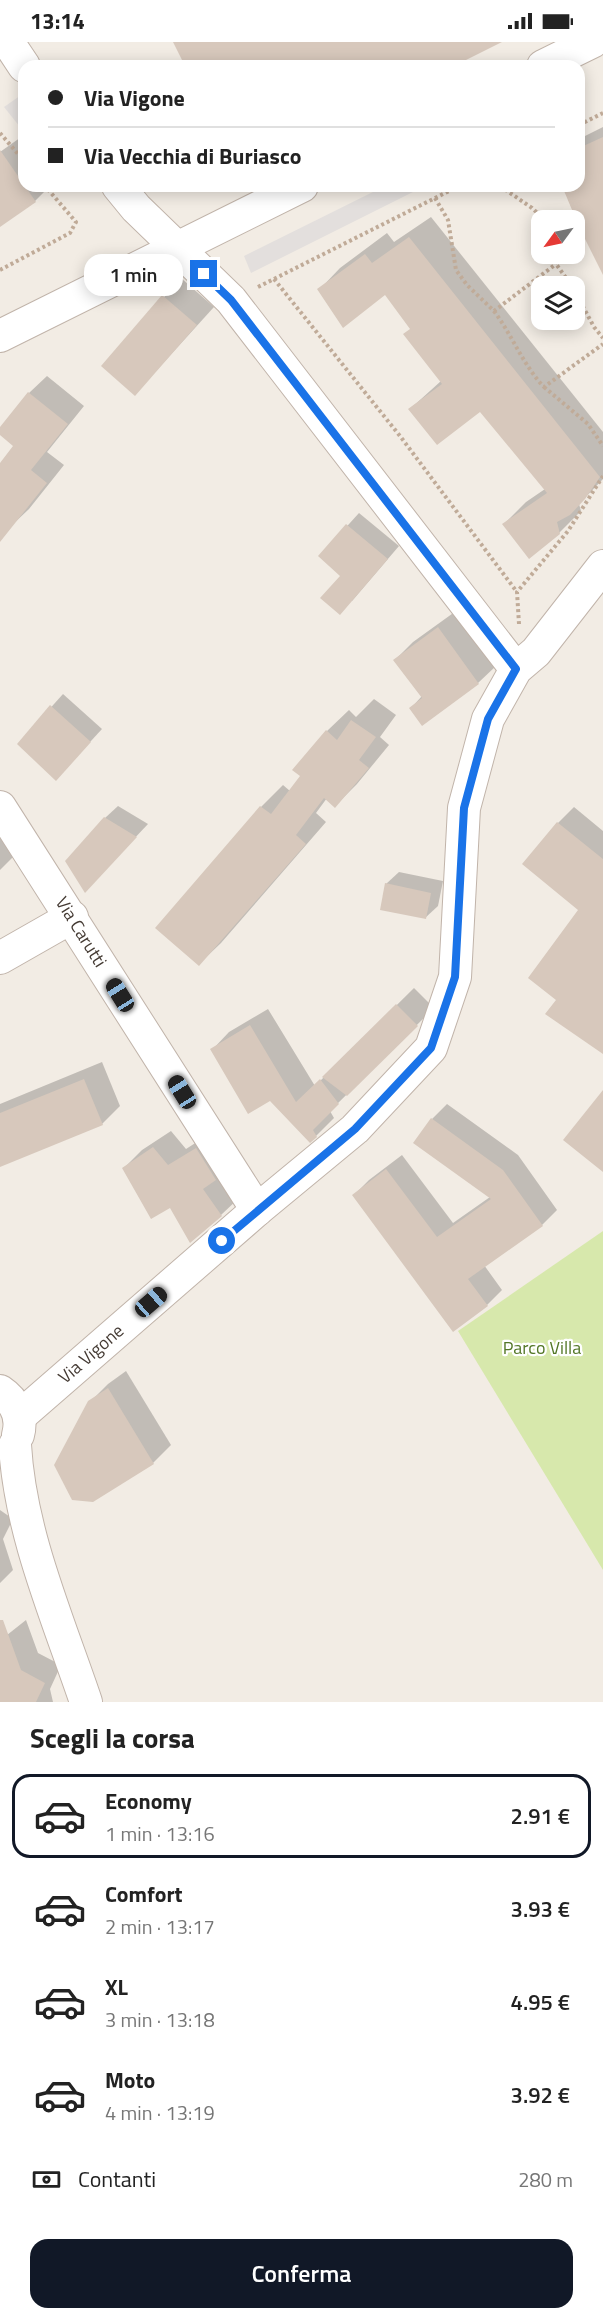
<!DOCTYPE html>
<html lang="it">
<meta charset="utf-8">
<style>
:root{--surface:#fff;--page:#f2f2f2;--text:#222;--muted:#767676;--line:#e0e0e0;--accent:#111827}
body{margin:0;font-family:"Titillium Web",sans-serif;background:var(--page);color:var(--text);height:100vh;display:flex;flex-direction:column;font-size:22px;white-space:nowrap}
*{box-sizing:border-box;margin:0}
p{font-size:20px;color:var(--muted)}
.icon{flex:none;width:33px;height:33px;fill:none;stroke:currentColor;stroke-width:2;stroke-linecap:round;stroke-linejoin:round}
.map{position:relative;height:1660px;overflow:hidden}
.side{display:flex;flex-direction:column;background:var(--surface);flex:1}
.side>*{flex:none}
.banner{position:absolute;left:18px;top:18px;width:567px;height:132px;border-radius:18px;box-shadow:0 3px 15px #0003;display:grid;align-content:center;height:132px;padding:0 30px;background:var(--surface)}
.needle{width:39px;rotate:237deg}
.buttons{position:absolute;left:531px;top:168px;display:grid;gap:12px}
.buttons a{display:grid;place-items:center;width:54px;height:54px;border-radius:12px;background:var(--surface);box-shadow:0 3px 15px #0003;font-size:30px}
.end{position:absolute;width:27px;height:27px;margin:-14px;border:8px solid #1a73e8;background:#fff;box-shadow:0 0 0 3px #fff}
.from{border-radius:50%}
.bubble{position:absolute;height:42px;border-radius:18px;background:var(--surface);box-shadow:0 3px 15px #0003;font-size:20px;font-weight:600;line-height:42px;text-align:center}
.car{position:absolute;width:18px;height:36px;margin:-18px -9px;border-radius:8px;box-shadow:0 0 4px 2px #0007;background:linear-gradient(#222 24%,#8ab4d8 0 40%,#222 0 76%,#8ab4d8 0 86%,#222 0)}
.banner b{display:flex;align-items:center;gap:21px;height:57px;font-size:22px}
.banner b+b{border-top:2px solid var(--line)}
.banner i{width:15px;height:15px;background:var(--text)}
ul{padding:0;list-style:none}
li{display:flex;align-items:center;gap:18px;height:84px;margin:0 12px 9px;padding:0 18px;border:3px solid transparent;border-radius:18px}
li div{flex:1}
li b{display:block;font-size:22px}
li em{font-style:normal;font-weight:600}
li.current{border-color:var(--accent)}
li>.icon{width:54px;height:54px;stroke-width:1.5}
h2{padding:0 30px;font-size:27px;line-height:72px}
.pay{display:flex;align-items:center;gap:15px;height:66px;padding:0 30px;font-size:22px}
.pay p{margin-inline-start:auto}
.button{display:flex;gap:12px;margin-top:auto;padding:12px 30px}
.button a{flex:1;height:69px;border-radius:18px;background:var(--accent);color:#fff;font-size:24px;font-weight:600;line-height:69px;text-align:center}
.status{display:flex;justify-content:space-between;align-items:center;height:42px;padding:0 30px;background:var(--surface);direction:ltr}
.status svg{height:16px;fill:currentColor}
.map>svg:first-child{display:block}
.green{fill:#d7e8ac}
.parking{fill:#e3dfdd}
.shadow{fill:#0003}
.building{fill:#d7c8bc}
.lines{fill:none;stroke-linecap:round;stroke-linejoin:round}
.minor-casing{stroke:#c1b4aa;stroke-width:34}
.path{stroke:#c0ab98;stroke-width:4;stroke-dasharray:3 3;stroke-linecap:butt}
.minor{stroke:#fff;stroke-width:32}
.route{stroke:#1a73e8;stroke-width:8}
.labels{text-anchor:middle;stroke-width:4.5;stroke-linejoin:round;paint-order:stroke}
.street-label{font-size:18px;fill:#453b34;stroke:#fff}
.park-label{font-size:18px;fill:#537727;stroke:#fff}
</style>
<div class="status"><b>13:14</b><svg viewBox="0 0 49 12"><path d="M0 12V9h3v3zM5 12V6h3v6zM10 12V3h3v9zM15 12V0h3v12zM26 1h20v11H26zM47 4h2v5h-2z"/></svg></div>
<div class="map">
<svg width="603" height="1660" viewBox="0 0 603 1660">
<rect width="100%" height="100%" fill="#f2ece4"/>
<!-- green -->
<path class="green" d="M603 1189V1528L458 1289Z"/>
<!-- parking -->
<g class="parking">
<path d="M24 51V90L4 65Z"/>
<path d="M385 144 423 145 251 231 244 214Z"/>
</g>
<!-- shadow -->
<g class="shadow">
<path d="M603 85V229L564 144H579V97Z"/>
<path d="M24 93V144H50L35 159 0 183V110Z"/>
<path d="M431 175 603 390V437L579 462 581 469 559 491 504 482 526 460 545 447 480 367H410L441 339 412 286 386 250 319 248 340 226 387 191 394 200Z"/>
<path d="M181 236 214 265 135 352 103 324Z"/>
<path d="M47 334 84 364 47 410 64 423 29 467 11 484 0 475V423L15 404 0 391V388L29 351Z"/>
<path d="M359 471 399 504 352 559 342 533 320 514Z"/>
<path d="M456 569 496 624 478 641 411 666 422 654 395 618 413 600Z"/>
<path d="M63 652 102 687 68 724 19 701Z"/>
<path d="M374 657 396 673 380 695 389 703 357 742 335 764 327 756 316 771 326 780 221 901 199 922 157 886 261 765 283 743 290 749 302 734 327 689 349 668 356 675Z"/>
<path d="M118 764 148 782 97 836 105 776Z"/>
<path d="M574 765 603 789V1010L558 957 580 868 524 822 558 781Z"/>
<path d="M0 778 20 808 0 828Z"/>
<path d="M399 830 443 839 438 864 425 876 386 842Z"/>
<path d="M414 946 434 966 330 1069 334 1076 316 1094 212 1008 229 990 268 967 315 1044Z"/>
<path d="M102 1020 120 1064 102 1082 0 1123V1062Z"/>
<path d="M447 1062 518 1113 557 1168 542 1183 484 1223 502 1248 487 1263 354 1153 369 1138 402 1113 453 1181 490 1155 432 1077Z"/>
<path d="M171 1089 186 1107 214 1089 239 1156 221 1173 170 1164 124 1126 142 1108Z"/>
<path d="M126 1329 171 1403 153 1421 93 1458 90 1360 108 1342Z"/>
<path d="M0 1468 13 1477 3 1497 13 1528 0 1541Z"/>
<path d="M26 1578 38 1611 61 1623 50 1647 53 1660H0V1596L2 1597Z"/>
</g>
<!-- building -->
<g class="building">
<path d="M173 0H502L454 24H185Z"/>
<path d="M603 95V233L580 187 562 144H579V106Z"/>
<path d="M0 108 36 160 0 185Z"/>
<path d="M409 195 600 435 585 457 570 473 557 480 560 492 529 517 502 482 547 451 480 370 437 403 408 367 442 342 403 292 410 287 385 253 343 286 317 247 365 212 372 221Z"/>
<path d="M162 253 197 283 135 354 101 324Z"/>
<path d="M28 350 68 382 31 428 47 441 0 500V421L13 404 0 393V385Z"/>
<path d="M346 482 388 517 340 573 320 556 340 534 318 514Z"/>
<path d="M438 585 479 642 422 684 409 666 422 656 393 618Z"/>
<path d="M50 663 91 700 56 739 17 702Z"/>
<path d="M351 678 376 695 359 718 369 726 335 766 324 756 296 793 306 802 199 924 155 886 260 764 271 772 300 734 292 728 326 688 337 698Z"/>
<path d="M104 775 137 795 85 851 65 819Z"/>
<path d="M557 780 603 817V1012L545 972 556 958 528 936 578 868 522 822Z"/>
<path d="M385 841 431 851 426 877 380 868Z"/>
<path d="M396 962 418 984 347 1054 322 1035Z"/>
<path d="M250 983 296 1060 320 1037 339 1062 313 1088 317 1095 310 1101 270 1059 248 1072 210 1007Z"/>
<path d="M84 1037 103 1083 0 1125V1071Z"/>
<path d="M603 1048V1130L563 1098Z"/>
<path d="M431 1076 503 1128 543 1184 468 1237 488 1264 453 1290 352 1153 386 1127 437 1195 491 1157 413 1101Z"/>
<path d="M153 1105 168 1123 196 1106 216 1138 203 1147 222 1174 190 1201 170 1166 151 1177 122 1126Z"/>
<path d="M108 1346 154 1422 93 1460 72 1458 54 1423 88 1359Z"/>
<path d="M0 1578H3L21 1628 45 1641 36 1660H0Z"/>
</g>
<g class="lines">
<defs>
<g id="minor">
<path d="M8 0 24 24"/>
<path d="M543 24 592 0"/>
<path d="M118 144 136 166 231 258 516 627"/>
<path d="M0 294 302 144"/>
<path d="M0 765 257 1168"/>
<path d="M0 916 72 875"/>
<path d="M0 1349C15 1359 23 1375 18 1393"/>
<path d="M19 1375 257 1168 355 1087 431 1006 455 935 464 766 488 677 516 627 536 610 603 524"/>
<path d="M15 1403C20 1491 58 1577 86 1660"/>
</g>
</defs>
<!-- minor casing -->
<use href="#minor" class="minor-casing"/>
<!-- path -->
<g class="path">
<path d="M579 83 603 71"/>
<path d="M0 91 24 119"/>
<path d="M500 144 532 166 545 178"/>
<path d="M435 156 448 178 456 228 467 243 494 269 556 222"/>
<path d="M554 212 556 222 572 244"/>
<path d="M0 228 70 191 76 180 45 144"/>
<path d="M274 237 400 394 517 550"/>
<path d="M258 245 459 144"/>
<path d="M574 248 594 285 603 296"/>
<path d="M494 269C512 293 523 323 544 345L603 302"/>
<path d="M544 345 588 382 603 404"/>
<path d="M519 582 517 550 568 489 603 434"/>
</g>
<!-- minor -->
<use href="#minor" class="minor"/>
</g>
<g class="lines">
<!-- route -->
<path class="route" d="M204 232 231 258 516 627 488 677 464 766 455 935 431 1006 355 1087 222 1199"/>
</g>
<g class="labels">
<!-- street labels -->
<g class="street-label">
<text transform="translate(81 890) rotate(58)" y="6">Via Carutti</text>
<text transform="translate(91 1312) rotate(-41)" y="6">Via Vigone</text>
</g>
<!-- park labels -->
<g class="park-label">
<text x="542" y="1312">Parco Villa</text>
</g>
</g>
</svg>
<div class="buttons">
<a><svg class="needle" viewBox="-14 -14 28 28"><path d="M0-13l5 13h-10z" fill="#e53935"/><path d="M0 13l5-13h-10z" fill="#767676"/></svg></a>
<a><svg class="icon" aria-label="layers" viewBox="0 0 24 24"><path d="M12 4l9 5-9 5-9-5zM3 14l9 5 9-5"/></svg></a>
</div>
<i class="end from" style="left:222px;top:1199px"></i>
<i class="end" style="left:204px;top:232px"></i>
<div class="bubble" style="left:84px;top:212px;width:99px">1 min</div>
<i class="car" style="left:120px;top:953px;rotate:328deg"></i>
<i class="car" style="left:182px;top:1050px;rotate:328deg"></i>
<i class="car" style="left:151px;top:1260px;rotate:49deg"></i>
<div class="banner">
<b><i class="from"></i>Via Vigone</b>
<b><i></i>Via Vecchia di Buriasco</b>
</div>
</div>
<section class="side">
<h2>Scegli la corsa</h2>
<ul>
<li class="current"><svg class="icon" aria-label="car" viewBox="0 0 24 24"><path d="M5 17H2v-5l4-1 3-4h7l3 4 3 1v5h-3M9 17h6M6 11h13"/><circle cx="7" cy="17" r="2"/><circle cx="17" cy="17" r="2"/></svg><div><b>Economy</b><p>1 min · 13:16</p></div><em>2.91 €</em></li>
<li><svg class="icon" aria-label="car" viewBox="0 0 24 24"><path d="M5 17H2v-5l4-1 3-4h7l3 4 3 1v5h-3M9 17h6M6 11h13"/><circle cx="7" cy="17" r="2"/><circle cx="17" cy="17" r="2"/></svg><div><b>Comfort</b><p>2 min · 13:17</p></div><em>3.93 €</em></li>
<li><svg class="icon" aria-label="car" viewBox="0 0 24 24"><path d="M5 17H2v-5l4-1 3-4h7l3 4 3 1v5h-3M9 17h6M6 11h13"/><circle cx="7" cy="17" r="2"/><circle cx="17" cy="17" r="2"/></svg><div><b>XL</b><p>3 min · 13:18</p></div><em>4.95 €</em></li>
<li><svg class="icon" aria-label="car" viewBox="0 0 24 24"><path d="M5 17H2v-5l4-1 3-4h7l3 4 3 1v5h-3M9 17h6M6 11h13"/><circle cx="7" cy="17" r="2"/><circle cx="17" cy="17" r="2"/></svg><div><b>Moto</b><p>4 min · 13:19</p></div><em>3.92 €</em></li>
</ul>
<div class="pay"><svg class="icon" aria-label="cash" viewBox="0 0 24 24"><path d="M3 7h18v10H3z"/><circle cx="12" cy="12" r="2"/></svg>Contanti<p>280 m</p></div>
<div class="button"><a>Conferma</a></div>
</section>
